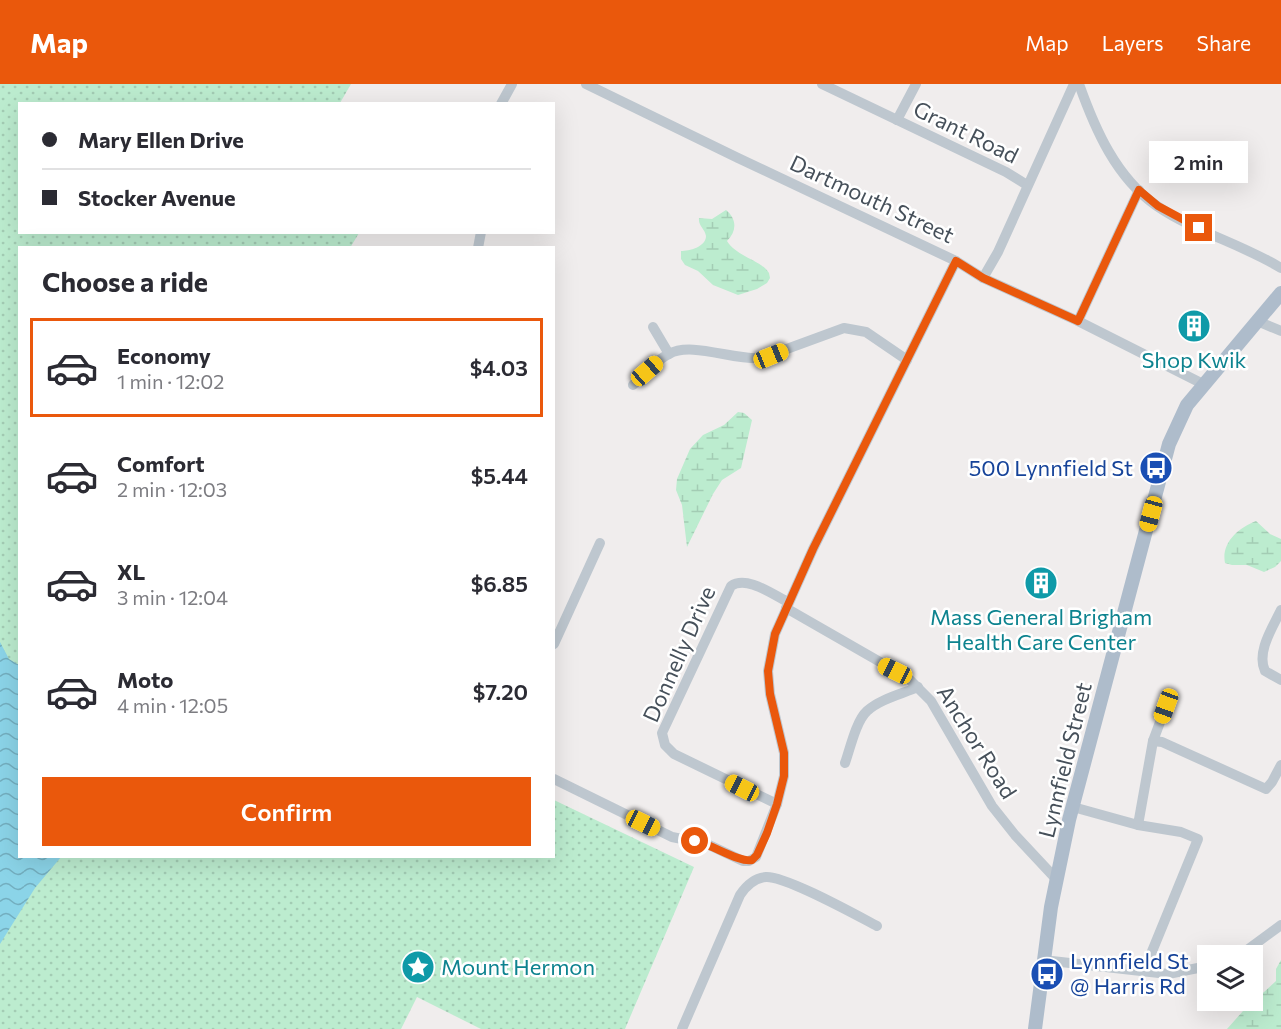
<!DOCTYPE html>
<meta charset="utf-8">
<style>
:root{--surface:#fff;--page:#f7f7f7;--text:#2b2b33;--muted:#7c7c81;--line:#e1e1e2;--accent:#ea580c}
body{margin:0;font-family:Commissioner,sans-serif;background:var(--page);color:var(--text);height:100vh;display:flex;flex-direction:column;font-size:22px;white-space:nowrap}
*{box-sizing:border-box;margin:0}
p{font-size:20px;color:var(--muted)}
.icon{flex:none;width:33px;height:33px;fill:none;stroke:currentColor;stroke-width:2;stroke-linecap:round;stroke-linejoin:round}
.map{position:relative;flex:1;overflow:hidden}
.side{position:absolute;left:18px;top:162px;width:537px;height:612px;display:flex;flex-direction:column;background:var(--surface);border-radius:0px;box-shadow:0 6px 24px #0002}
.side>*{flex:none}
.top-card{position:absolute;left:18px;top:18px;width:537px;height:132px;border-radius:0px;box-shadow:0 6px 24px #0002;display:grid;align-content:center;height:132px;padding:0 24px;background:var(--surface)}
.tools{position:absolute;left:1197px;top:861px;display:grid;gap:12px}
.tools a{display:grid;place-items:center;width:66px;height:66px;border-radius:0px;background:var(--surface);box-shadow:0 6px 24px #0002;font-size:30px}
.end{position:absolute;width:27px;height:27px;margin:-14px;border:8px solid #ea580c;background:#fff;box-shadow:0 0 0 3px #fff}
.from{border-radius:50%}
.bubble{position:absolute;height:42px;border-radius:0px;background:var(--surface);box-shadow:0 6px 24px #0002;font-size:20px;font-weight:600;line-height:42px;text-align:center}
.car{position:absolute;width:18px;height:36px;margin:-18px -9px;border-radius:8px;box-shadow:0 0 4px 2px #0007;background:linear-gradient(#f5c518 24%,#345 0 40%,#f5c518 0 76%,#345 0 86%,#f5c518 0)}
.top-card b{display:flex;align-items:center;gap:21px;height:57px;font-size:22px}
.top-card b+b{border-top:2px solid var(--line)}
.top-card i{width:15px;height:15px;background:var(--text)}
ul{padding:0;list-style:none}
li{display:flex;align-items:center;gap:18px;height:99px;margin:0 12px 9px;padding:0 12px;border:3px solid transparent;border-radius:0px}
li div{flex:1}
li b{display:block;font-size:22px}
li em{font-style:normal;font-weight:600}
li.active{border-color:var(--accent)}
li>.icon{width:54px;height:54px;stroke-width:1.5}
h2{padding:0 24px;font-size:27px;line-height:72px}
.primary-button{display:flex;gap:12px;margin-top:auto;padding:12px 24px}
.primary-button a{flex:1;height:69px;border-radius:0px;background:var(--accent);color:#fff;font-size:24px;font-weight:600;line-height:69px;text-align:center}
header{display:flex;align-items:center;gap:36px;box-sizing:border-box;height:84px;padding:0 30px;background:var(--accent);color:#fff}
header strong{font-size:28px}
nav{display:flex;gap:33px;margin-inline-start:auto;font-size:21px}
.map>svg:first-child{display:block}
.wetland{fill:url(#wetland-marsh)}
.park{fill:url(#park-dots)}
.water{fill:url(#water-waves)}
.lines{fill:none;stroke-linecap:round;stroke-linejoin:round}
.minor{stroke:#bec7cf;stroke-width:10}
.major{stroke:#aebccb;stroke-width:14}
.route{stroke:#ea580c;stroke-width:8}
.labels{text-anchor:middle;stroke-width:5;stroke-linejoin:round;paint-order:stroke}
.street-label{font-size:22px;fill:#46505a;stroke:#fff}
.culture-label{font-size:22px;fill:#0d838f;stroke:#fff}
.transit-label{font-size:22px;fill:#164399;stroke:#fff;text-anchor:end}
</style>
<header>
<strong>Map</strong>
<nav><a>Map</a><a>Layers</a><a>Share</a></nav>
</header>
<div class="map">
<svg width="1281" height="945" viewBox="0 0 1281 945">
<defs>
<pattern id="wetland-marsh" width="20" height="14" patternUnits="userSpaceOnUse" patternTransform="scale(1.5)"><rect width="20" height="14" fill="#bceccf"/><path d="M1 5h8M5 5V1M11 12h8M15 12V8" fill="none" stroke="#a3ccb4"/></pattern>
<pattern id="park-dots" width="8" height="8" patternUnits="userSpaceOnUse" patternTransform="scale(1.5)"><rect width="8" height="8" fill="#bceccf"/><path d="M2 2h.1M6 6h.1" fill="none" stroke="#a3ccb4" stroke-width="1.8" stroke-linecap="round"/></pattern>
<pattern id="water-waves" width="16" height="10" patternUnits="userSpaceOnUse" patternTransform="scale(1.5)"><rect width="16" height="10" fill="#8bd4e8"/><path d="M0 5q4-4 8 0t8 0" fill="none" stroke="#73aebf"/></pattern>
</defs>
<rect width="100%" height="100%" fill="#f0eded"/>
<!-- wetland -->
<g class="wetland">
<path d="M726 126C737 135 737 147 727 157 737 173 761 176 769 189L770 194 767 199 757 205 738 211 713 201 698 187 685 181 681 175V167C689 167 706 163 706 152 705 145 698 142 699 134L712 135Z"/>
<path d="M738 328 744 329 752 336 741 384 722 396 713 410 687 463 682 421 676 406 677 395 690 365 703 351 724 341Z"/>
<path d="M1256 437 1270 450 1281 455V477L1275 483 1264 488 1247 481H1232L1225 479C1221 459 1238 444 1256 437Z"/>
<path d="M1281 876V945H1227L1243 927 1276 897V885Z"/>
</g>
<!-- park -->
<path class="park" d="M0 0H351L340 19 20 20V148L359 149 350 164H20V772H554V716L694 783 625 945H481L417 913 401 945H0Z"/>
<!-- water -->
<path class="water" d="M0 558 9 575 19 581 20 772 61 773 35 804 0 860Z"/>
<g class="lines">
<!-- minor -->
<g class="minor">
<path d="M586 0 738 74 956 177 983 194 1078 237 1203 300"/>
<path d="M822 0 1006 88 1027 101"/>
<path d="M1079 0C1095 45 1116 94 1157 122 1195 148 1242 160 1281 184"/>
<path d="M501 20 512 0"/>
<path d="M897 36 916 0"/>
<path d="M478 164 481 148"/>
<path d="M983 194 998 168 1074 0"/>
<path d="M1078 237 1139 106"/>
<path d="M1257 237 1281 247"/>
<path d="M653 243 669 270"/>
<path d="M633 301C644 290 655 277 669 270 691 257 735 277 762 274L844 244 866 248 907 276"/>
<path d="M786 524 908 594 931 617 992 722 1015 751 1057 796"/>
<path d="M1281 526C1273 543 1256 568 1265 587L1281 596"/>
<path d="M554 560 600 459"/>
<path d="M1153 657 1162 658 1266 705 1272 698 1281 681"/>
<path d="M845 679C850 665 856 637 867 627 880 615 902 610 918 603"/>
<path d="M554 695 672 753 707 760 743 777H749L756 773 777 720 784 692V669L770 610 768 587 775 550 813 465 956 177"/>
<path d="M777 720 674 670 665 661 662 649 731 502C747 491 773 511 788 518"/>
<path d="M1073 723 1138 741 1181 748 1198 755 1144 887"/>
<path d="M1138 741 1153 657 1166 622"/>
<path d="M1239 872 1281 841"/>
<path d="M1043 876 1168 890 1208 882"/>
<path d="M682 945 740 811C746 802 755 794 766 793 786 792 856 831 877 842"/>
</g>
<!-- major -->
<path class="major" d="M1035 945 1051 823 1069 736 1169 360 1187 321 1281 209"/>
</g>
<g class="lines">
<!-- route -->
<path class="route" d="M695 757C712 760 739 779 752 776L757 771 767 749 777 720 784 692V669L770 610 768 587 775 550 813 465 956 177 983 194 1078 237 1139 106 1158 122 1199 144"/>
</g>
<!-- icons -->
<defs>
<symbol id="building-disc" viewBox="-11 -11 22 22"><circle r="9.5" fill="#0f9aa8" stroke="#fff"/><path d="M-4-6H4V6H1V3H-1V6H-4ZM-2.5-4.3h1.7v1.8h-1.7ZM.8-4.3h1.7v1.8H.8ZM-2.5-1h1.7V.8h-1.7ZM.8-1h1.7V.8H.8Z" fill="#fff"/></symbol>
<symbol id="bus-disc" viewBox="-11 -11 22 22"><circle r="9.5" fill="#1a4fb4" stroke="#fff"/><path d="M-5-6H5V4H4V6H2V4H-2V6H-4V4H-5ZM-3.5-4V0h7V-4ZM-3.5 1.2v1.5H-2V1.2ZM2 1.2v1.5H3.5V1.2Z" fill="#fff"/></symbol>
<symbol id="sight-disc" viewBox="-11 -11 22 22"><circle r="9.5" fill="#0f9aa8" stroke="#fff"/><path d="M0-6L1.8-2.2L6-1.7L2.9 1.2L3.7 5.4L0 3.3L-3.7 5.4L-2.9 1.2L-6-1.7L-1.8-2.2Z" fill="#fff"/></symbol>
</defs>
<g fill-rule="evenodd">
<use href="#building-disc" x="1175" y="223" width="38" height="38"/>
<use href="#bus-disc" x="1137" y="365" width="38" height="38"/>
<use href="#building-disc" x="1022" y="480" width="38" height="38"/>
<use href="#sight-disc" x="399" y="864" width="38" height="38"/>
<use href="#bus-disc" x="1028" y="871" width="38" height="38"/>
</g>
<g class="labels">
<!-- street labels -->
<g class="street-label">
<text transform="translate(966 48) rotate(26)" y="8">Grant Road</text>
<text transform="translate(872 115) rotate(25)" y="8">Dartmouth Street</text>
<text transform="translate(679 570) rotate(-66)" y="8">Donnelly Drive</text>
<text transform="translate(977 658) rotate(58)" y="8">Anchor Road</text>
<text transform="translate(1065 676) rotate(-76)" y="8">Lynnfield Street</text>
</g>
<!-- culture labels -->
<g class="culture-label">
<text x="1194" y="284">Shop Kwik</text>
<text x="1041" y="541">Mass General Brigham<tspan x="1041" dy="25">Health Care Center</tspan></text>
<text x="441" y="891" text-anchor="start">Mount Hermon</text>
</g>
<!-- transit labels -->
<g class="transit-label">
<text x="1133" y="392">500 Lynnfield St</text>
<text x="1070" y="885" text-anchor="start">Lynnfield St<tspan x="1070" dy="25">@ Harris Rd</tspan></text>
</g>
</g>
</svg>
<div class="tools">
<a><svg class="icon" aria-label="layers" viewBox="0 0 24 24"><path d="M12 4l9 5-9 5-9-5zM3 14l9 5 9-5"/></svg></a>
</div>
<i class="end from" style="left:695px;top:757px"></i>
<i class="end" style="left:1199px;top:144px"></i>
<div class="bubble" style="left:1149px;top:57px;width:99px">2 min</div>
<i class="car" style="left:771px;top:272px;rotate:68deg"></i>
<i class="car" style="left:647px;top:287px;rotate:49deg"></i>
<i class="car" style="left:1151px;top:430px;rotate:195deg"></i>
<i class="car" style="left:895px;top:587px;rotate:296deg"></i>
<i class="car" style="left:1166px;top:622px;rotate:200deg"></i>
<i class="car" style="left:742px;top:704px;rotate:297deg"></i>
<i class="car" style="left:643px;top:739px;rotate:116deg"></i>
<div class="top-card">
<b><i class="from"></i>Mary Ellen Drive</b>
<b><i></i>Stocker Avenue</b>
</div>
<section class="side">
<h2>Choose a ride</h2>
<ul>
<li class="active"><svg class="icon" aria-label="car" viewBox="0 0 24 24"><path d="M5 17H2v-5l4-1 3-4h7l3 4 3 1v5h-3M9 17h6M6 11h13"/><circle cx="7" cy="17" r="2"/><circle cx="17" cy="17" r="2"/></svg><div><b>Economy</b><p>1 min · 12:02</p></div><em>$4.03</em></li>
<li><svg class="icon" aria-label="car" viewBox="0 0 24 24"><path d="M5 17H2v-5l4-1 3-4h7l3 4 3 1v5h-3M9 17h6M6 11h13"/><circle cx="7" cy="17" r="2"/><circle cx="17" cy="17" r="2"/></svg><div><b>Comfort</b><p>2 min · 12:03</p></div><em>$5.44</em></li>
<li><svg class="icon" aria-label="car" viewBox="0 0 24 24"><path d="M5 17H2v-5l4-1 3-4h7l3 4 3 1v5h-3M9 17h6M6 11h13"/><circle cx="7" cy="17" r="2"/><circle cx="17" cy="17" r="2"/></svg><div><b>XL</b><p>3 min · 12:04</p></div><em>$6.85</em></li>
<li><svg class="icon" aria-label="car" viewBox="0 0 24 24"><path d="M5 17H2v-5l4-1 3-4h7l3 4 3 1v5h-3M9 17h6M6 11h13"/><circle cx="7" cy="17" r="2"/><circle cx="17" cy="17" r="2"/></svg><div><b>Moto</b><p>4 min · 12:05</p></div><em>$7.20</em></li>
</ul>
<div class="primary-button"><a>Confirm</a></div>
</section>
</div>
